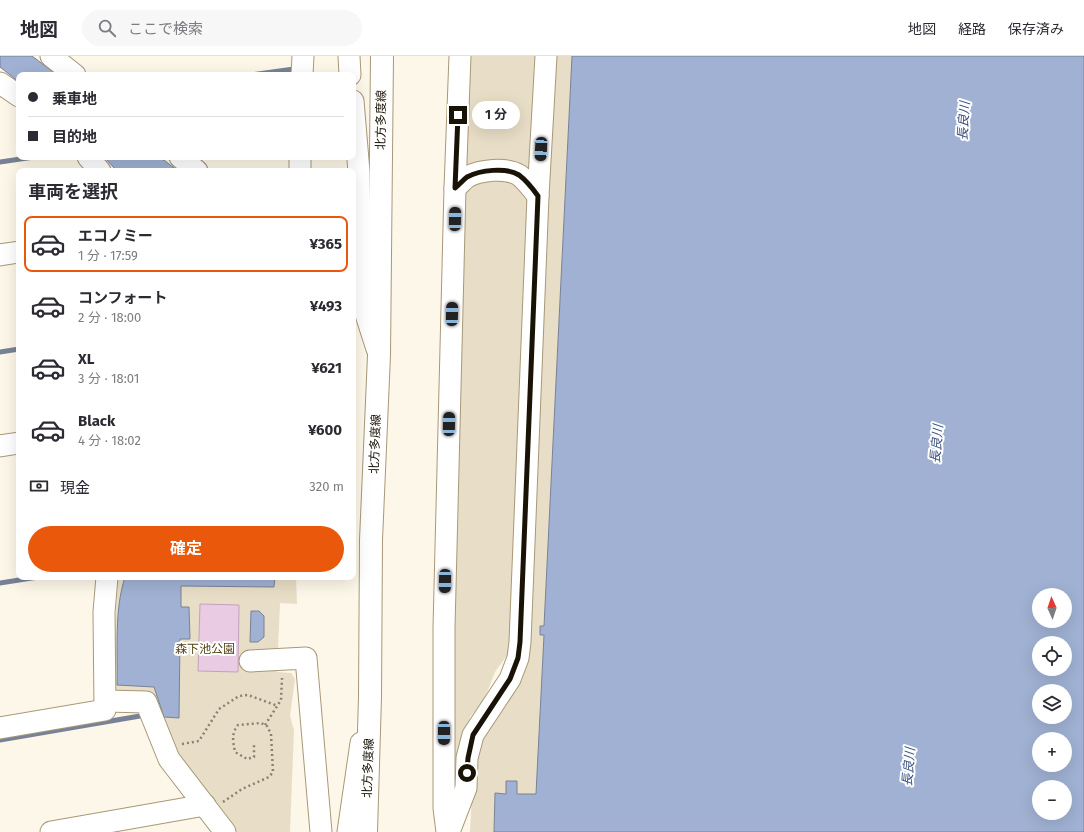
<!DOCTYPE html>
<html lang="ja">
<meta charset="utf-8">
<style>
:root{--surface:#fff;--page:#f7f7f7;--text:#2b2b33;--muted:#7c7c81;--line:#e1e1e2;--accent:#ea580c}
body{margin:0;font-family:"Fira Sans","Noto Sans JP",sans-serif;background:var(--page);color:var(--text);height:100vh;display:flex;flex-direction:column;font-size:15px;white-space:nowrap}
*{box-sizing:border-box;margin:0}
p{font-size:13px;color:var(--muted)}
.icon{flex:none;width:22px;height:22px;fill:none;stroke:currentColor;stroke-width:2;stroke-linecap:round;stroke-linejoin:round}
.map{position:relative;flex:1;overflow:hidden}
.side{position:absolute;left:16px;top:112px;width:340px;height:412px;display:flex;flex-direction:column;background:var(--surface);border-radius:8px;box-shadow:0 4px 16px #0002}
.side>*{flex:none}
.hud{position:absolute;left:16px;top:16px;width:340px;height:88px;border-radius:8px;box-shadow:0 4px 16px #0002;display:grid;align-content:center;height:88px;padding:0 12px;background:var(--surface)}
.needle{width:26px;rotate:357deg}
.fabs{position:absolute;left:1032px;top:532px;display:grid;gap:8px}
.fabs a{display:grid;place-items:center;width:40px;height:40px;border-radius:50%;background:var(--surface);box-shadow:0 4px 16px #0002;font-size:20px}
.end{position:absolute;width:18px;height:18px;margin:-9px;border:5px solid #191307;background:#fff;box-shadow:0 0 0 2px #fff}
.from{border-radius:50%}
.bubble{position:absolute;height:28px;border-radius:14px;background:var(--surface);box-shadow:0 4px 16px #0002;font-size:13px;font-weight:700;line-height:28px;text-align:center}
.car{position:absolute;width:12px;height:24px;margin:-12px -6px;border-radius:5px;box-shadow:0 0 3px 1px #0007;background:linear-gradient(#222 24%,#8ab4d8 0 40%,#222 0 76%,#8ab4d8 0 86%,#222 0)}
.hud b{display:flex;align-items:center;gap:14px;height:38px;font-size:15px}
.hud b+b{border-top:1px solid var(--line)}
.hud i{width:10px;height:10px;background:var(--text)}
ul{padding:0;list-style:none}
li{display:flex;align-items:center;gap:12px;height:56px;margin:0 8px 6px;padding:0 4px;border:2px solid transparent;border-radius:8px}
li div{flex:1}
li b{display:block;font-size:15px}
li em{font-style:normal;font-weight:700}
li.selected{border-color:var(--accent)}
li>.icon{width:36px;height:36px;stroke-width:1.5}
h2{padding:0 12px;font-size:18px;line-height:48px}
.pay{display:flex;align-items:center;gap:10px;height:44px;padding:0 12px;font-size:15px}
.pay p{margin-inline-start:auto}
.button{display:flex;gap:8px;margin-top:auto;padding:8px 12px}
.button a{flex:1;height:46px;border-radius:24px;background:var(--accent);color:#fff;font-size:16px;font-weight:700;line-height:46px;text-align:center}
header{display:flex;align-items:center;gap:24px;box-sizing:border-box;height:56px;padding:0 20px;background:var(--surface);border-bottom:1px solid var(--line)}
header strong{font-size:19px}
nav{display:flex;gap:22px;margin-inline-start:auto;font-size:14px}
.search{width:280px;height:36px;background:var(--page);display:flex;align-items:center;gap:10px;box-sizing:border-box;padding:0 14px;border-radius:22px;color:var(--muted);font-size:15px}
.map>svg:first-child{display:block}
.green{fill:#e8ddc6}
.water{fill:#a0b1d3;stroke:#788296;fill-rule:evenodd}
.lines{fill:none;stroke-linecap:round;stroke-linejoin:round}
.stream{stroke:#788296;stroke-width:5}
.building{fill:#eacbe4;stroke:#c1a3bc}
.minor-casing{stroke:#a89878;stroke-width:23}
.major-casing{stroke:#a89878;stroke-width:24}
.path{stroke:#888275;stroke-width:2.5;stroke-dasharray:2 3;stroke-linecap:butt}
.minor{stroke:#fff;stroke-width:21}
.major{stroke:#fff;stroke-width:22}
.route{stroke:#191307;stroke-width:5}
.labels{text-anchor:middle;stroke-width:4;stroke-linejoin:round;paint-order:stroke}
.street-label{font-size:12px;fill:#191307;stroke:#fff}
.park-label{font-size:12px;fill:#554215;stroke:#fff}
.water-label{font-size:13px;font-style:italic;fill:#3b5180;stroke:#fff}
</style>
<header>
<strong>地図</strong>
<div class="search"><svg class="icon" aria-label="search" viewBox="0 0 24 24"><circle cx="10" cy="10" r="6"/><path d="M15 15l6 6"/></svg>ここで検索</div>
<nav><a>地図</a><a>経路</a><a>保存済み</a></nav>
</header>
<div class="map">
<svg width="1084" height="776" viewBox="0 0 1084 776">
<rect width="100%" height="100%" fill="#fdf7e9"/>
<!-- green -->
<g class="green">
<path d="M468 0H538L533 113 528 118 462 113Z"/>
<path d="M552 0H572L544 570H540L544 579 536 739 495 737 494 776H470L473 720 484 677 518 621Z"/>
<path d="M512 123 533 140 513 591 495 616 484 644 470 661 463 684 459 705 454 707 452 701 465 138 477 126Z"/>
<path d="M118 521H296L297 548 280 547 277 616 291 617 295 623 290 660 294 674 290 776H232L173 701 162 665 111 636Z"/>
</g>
<!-- water -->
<g class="water">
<path d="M0 0H32L57 19H19V26L0 11Z"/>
<path d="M572 0H1084V776H494L495 737 506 738V725H517V738H536L544 579H540V570H544ZM1039 539H1065V565H1039ZM1039 587H1065V613H1039ZM1039 635H1065V661H1039ZM1039 683H1065V709H1039ZM1039 731H1065V757H1039Z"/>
<path d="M104 101H160L178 115H117Z"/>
<path d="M125 521H275L274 531 181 530V551H189L190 583H180L179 662 164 661 154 631 117 629C118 594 114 555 125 521Z"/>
<path d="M251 555H259L264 560V581L258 586H250Z"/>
</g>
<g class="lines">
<!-- stream -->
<g class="stream">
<path d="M251 19 294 13"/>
<path d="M0 106 34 101"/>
<path d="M0 296 19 293"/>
<path d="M0 527 38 521"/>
<path d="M0 684 140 660"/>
</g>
</g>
<!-- building -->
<path class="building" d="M200 548 239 549 238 616 198 615Z"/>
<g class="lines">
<defs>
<g id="minor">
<path d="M51 0 75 19"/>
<path d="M349 0 350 19"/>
<path d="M302 19 303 0"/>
<path d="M0 27 19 40"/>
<path d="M353 45 359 116 361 243 377 293"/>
<path d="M88 101 100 115"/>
<path d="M180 101 197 115"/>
<path d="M300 115V101"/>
<path d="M455 132C459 129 463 124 467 121 480 114 506 111 519 119 527 125 532 133 538 140"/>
<path d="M0 199 19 196"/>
<path d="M0 390 19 387"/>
<path d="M250 605 306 602 321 776"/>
<path d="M106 645 146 646 169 703 225 776"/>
<path d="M0 672 105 654 104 556 107 521"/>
<path d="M51 776 205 749"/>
<path d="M348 776 361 687"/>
<path d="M447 776 444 752V572L455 132 460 0"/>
<path d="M449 776 466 732 467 702 473 679 510 623 518 602 520 586 538 140 546 0"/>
</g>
<path id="major" d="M366 776 370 641 371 484 379 299 382 0"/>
</defs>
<!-- minor casing -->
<use href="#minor" class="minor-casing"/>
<!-- major casing -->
<use href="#major" class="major-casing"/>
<!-- path -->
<g class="path">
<path d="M265 669 281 644 282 622"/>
<path d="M182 688 199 685 219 653 239 640 248 639 278 650"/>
<path d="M223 746 242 733 269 721 273 716 271 678 267 670 261 667 238 669C231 678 233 685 235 696L247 703 254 701V688"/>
</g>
<!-- minor -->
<use href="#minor" class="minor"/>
<!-- major -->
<use href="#major" class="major"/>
</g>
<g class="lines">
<!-- route -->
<path class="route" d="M458 59 455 132C459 129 463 124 467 121 480 114 506 111 519 119 527 125 533 133 538 140L520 586 518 602 510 623 473 679 468 702 467 717"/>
</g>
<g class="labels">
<!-- street labels -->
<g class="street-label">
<text transform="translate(381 64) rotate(-89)" y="4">北方多度線</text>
<text transform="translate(375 388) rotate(-88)" y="4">北方多度線</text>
<text transform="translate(368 712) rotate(-88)" y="4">北方多度線</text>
</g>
<!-- park labels -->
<g class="park-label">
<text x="205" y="597">森下池公園</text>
</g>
<!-- water labels -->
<g class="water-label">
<text transform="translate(963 65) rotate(-86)" y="5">長良川</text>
<text transform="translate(936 388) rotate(-85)" y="5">長良川</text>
<text transform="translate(908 711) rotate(-85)" y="5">長良川</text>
</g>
</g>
</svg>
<div class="fabs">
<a><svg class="needle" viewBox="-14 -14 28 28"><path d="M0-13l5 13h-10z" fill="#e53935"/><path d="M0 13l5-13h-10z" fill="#7c7c81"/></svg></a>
<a><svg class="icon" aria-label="locate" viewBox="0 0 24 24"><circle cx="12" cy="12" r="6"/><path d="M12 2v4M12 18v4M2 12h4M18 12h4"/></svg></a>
<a><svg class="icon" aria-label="layers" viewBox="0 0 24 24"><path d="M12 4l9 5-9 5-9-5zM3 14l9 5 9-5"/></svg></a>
<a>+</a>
<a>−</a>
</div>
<i class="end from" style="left:467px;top:717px"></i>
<i class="end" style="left:458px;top:59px"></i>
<div class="bubble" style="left:472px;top:45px;width:48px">1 分</div>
<i class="car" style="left:541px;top:93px;rotate:183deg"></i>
<i class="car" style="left:455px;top:163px;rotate:1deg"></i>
<i class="car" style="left:452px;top:258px;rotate:1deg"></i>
<i class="car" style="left:449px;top:368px;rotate:1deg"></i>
<i class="car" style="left:445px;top:525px;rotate:181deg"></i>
<i class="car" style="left:444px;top:677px;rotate:180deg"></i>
<div class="hud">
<b><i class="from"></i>乗車地</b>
<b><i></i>目的地</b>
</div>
<section class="side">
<h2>車両を選択</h2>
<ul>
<li class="selected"><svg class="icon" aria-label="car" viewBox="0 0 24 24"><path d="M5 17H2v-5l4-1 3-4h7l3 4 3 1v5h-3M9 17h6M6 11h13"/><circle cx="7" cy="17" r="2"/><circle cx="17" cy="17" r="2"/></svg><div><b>エコノミー</b><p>1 分 · 17:59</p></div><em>¥365</em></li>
<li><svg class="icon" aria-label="car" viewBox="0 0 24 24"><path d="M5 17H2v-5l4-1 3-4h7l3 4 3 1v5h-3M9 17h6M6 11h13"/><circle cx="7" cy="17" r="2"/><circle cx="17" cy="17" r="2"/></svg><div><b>コンフォート</b><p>2 分 · 18:00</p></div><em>¥493</em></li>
<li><svg class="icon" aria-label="car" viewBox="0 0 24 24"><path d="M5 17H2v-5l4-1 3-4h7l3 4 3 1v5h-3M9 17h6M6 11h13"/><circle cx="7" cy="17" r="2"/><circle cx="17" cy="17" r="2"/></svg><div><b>XL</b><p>3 分 · 18:01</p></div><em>¥621</em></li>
<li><svg class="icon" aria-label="car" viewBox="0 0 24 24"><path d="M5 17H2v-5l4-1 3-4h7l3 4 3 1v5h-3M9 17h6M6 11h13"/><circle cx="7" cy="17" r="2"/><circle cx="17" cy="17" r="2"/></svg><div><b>Black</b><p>4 分 · 18:02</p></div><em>¥600</em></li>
</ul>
<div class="pay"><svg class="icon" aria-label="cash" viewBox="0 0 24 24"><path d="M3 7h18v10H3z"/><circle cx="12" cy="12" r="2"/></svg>現金<p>320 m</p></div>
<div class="button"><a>確定</a></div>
</section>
</div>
